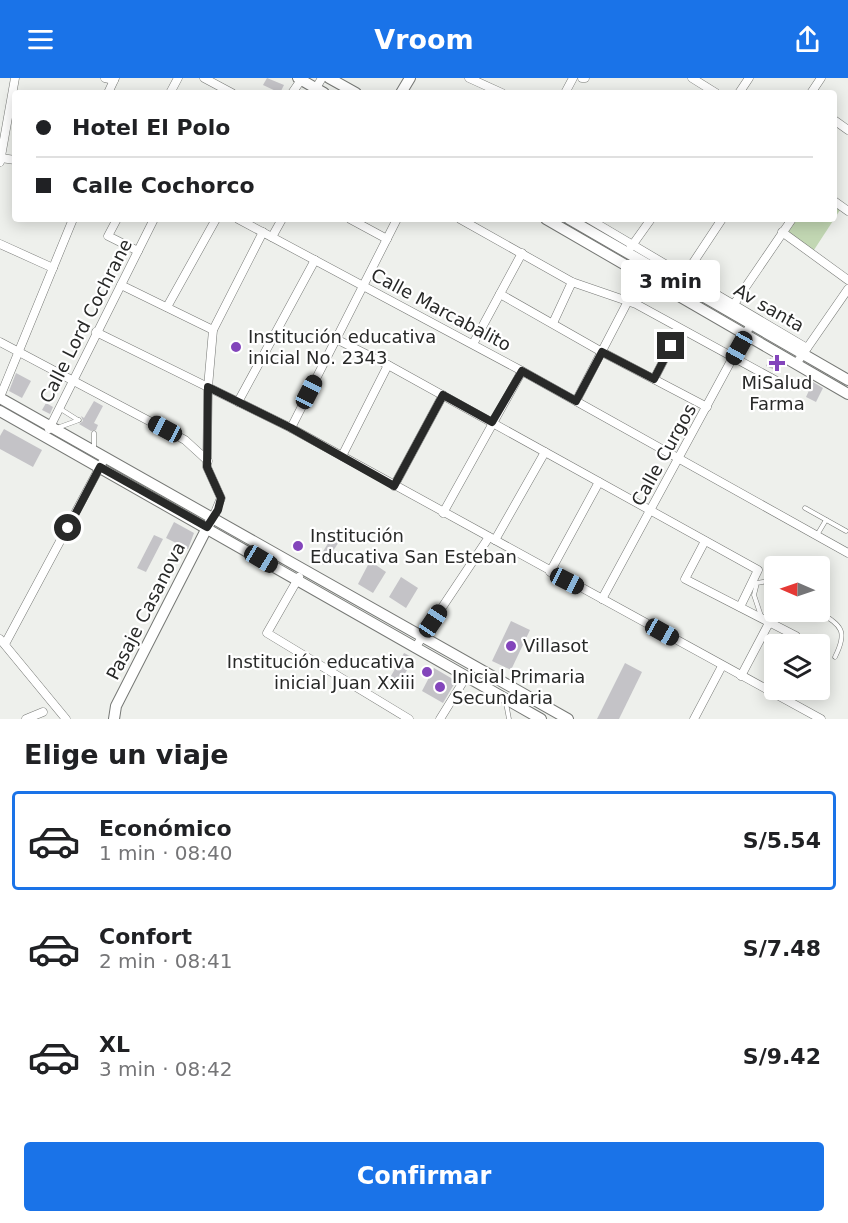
<!DOCTYPE html>
<html lang="es">
<meta charset="utf-8">
<style>
:root{--surface:#fff;--page:#f2f2f2;--text:#202124;--muted:#757577;--line:#e0e0e0;--accent:#1a73e8}
body{margin:0;font-family:"DejaVu Sans",sans-serif;background:var(--page);color:var(--text);height:100vh;display:flex;flex-direction:column;font-size:22px;white-space:nowrap}
*{box-sizing:border-box;margin:0}
p{font-size:20px;color:var(--muted)}
.icon{flex:none;width:33px;height:33px;fill:none;stroke:currentColor;stroke-width:2;stroke-linecap:round;stroke-linejoin:round}
.map{position:relative;height:641px;overflow:hidden}
.details{display:flex;flex-direction:column;background:var(--surface);flex:1}
.details>*{flex:none}
.guide{position:absolute;left:12px;top:12px;width:825px;height:132px;border-radius:6px;box-shadow:0 3px 15px #0003;display:grid;align-content:center;height:132px;padding:0 24px;background:var(--surface)}
.needle{width:39px;rotate:272deg}
.tools{position:absolute;left:764px;top:478px;display:grid;gap:12px}
.tools a{display:grid;place-items:center;width:66px;height:66px;border-radius:6px;background:var(--surface);box-shadow:0 3px 15px #0003;font-size:30px}
.end{position:absolute;width:27px;height:27px;margin:-14px;border:8px solid #282928;background:#fff;box-shadow:0 0 0 3px #fff}
.from{border-radius:50%}
.bubble{position:absolute;height:42px;border-radius:6px;background:var(--surface);box-shadow:0 3px 15px #0003;font-size:20px;font-weight:700;line-height:42px;text-align:center}
.car{position:absolute;width:18px;height:36px;margin:-18px -9px;border-radius:8px;box-shadow:0 0 4px 2px #0007;background:linear-gradient(#222 24%,#8ab4d8 0 40%,#222 0 76%,#8ab4d8 0 86%,#222 0)}
.guide b{display:flex;align-items:center;gap:21px;height:57px;font-size:22px}
.guide b+b{border-top:2px solid var(--line)}
.guide i{width:15px;height:15px;background:var(--text)}
ul{padding:0;list-style:none}
li{display:flex;align-items:center;gap:18px;height:99px;margin:0 12px 9px;padding:0 12px;border:3px solid transparent;border-radius:6px}
li div{flex:1}
li b{display:block;font-size:22px}
li em{font-style:normal;font-weight:700}
li.current{border-color:var(--accent)}
li>.icon{width:54px;height:54px;stroke-width:1.5}
h2{padding:0 24px;font-size:27px;line-height:72px}
.primary-button{display:flex;gap:12px;margin-top:auto;padding:12px 24px}
.primary-button a{flex:1;height:69px;border-radius:6px;background:var(--accent);color:#fff;font-size:24px;font-weight:700;line-height:69px;text-align:center}
header{display:flex;justify-content:space-between;align-items:center;height:78px;padding:0 24px;background:var(--accent);color:#fff;font-size:27px;font-weight:700}
.map>svg:first-child{display:block}
.green{fill:#c2d7b3}
.building{fill:#c4c3c7}
.lines{fill:none;stroke-linecap:round;stroke-linejoin:round}
.lane-casing{stroke:#767875;stroke-width:5}
.street-casing{stroke:#767875;stroke-width:9}
.secondary-casing{stroke:#767875;stroke-width:12}
.lane{stroke:#fff;stroke-width:4}
.street{stroke:#fff;stroke-width:8}
.secondary{stroke:#fff;stroke-width:10}
.route{stroke:#282928;stroke-width:8}
.poi-dot{fill:#8345bb;stroke:#fff;stroke-width:2}
.labels{text-anchor:middle;stroke-width:4.5;stroke-linejoin:round;paint-order:stroke}
.street-label{font-size:18px;fill:#282928;stroke:#fff}
.poi-label{font-size:18px;fill:#282928;stroke:#fff;text-anchor:start}
</style>
<header><svg class="icon" aria-label="menu" viewBox="0 0 24 24"><path d="M4 6h16M4 12h16M4 18h16"/></svg>Vroom<svg class="icon" aria-label="share" viewBox="0 0 24 24"><path d="M12 15V3M7 8l5-5 5 5M5 13v7h14v-7"/></svg></header>
<div class="map">
<svg width="848" height="641" viewBox="0 0 848 641">
<rect width="100%" height="100%" fill="#eef0ec"/>
<!-- green -->
<path class="green" d="M834 123 842 129 812 175 782 154 792 141H834Z"/>
<!-- building -->
<g class="building">
<path d="M267 0 284 7 280 15 263 7Z"/>
<path d="M770 280 781 286 777 293 766 288Z"/>
<path d="M16 295 31 303 22 320 9 313Z"/>
<path d="M813 304 823 310 816 324 806 319Z"/>
<path d="M94 323 103 328 94 345 98 347 96 352 91 353 79 346 83 343 81 338 84 340Z"/>
<path d="M46 325 53 329 50 336 42 332Z"/>
<path d="M4 351 42 372 33 389 0 371V358Z"/>
<path d="M174 444 194 455 188 471 166 460Z"/>
<path d="M337 451 344 456 324 487 317 483Z"/>
<path d="M154 457 163 461 146 494 137 490Z"/>
<path d="M370 483 386 494 373 515 358 506Z"/>
<path d="M401 499 418 510 406 530 389 519Z"/>
<path d="M511 543 530 552 511 592 492 583Z"/>
<path d="M404 575 414 580 400 604 391 598Z"/>
<path d="M625 585 642 594 619 641H597Z"/>
<path d="M434 590 456 603 443 625 422 613Z"/>
</g>
<g class="lines">
<defs>
<g id="lane">
<path d="M59 330 78 342"/>
<path d="M57 350 79 342"/>
<path d="M94 370V355"/>
<path d="M805 430 846 453"/>
<path d="M817 457 826 442"/>
<path d="M819 534C842 548 848 553 835 579"/>
<path d="M761 538 754 517 757 505 768 503 774 507"/>
<path d="M506 625 509 641"/>
</g>
<g id="street">
<path d="M105 0 114 2"/>
<path d="M204 0 232 15"/>
<path d="M469 0 502 15"/>
<path d="M582 0H585"/>
<path d="M692 0 716 15"/>
<path d="M316 10 322 0"/>
<path d="M108 15 115 0"/>
<path d="M170 15 178 0"/>
<path d="M292 15 301 2"/>
<path d="M565 15 573 0"/>
<path d="M739 15 749 0"/>
<path d="M811 15 821 0"/>
<path d="M834 42 848 52"/>
<path d="M1 80 15 82"/>
<path d="M0 84 15 0"/>
<path d="M834 123 848 133"/>
<path d="M117 141 108 158 138 173"/>
<path d="M238 141 522 293 848 475"/>
<path d="M350 141 387 161"/>
<path d="M460 141 572 204 636 226 784 307"/>
<path d="M589 141 807 270"/>
<path d="M782 154 848 202"/>
<path d="M272 159 282 141"/>
<path d="M0 166 53 190"/>
<path d="M631 169 651 141"/>
<path d="M683 200 722 141"/>
<path d="M121 207 213 252"/>
<path d="M500 216 602 274 707 329"/>
<path d="M167 229 216 141"/>
<path d="M732 229 792 141"/>
<path d="M553 245 572 204"/>
<path d="M96 254 291 350 821 641"/>
<path d="M336 261 388 287 758 492 740 529"/>
<path d="M0 264 185 362 208 383"/>
<path d="M473 266 522 175"/>
<path d="M796 286 848 211"/>
<path d="M654 301 680 251"/>
<path d="M0 319 73 141"/>
<path d="M576 323 627 225"/>
<path d="M238 324 315 182"/>
<path d="M291 350 397 141"/>
<path d="M49 351 154 141"/>
<path d="M342 378 388 287"/>
<path d="M394 408 443 317"/>
<path d="M443 435 522 293"/>
<path d="M212 442 221 420 207 389 208 309 213 252 263 154"/>
<path d="M495 462 545 374"/>
<path d="M705 463 685 501 796 558"/>
<path d="M550 494 599 404"/>
<path d="M299 499 267 555 409 641"/>
<path d="M602 521 751 246"/>
<path d="M0 561 66 641"/>
<path d="M5 566 102 385"/>
<path d="M415 570 489 459"/>
<path d="M741 598 769 545"/>
<path d="M26 641 43 634"/>
<path d="M440 641 466 599"/>
<path d="M694 641 722 588"/>
</g>
<g id="secondary">
<path d="M298 0 324 15"/>
<path d="M329 0 356 15"/>
<path d="M401 15 410 0"/>
<path d="M546 141 848 316"/>
<path d="M569 141 848 302"/>
<path d="M0 320 568 641"/>
<path d="M0 333 541 641"/>
<path d="M114 641 116 628 210 444"/>
</g>
</defs>
<!-- lane casing -->
<use href="#lane" class="lane-casing"/>
<!-- street casing -->
<use href="#street" class="street-casing"/>
<!-- secondary casing -->
<use href="#secondary" class="secondary-casing"/>
<!-- lane -->
<use href="#lane" class="lane"/>
<!-- street -->
<use href="#street" class="street"/>
<!-- secondary -->
<use href="#secondary" class="secondary"/>
</g>
<g class="lines">
<!-- route -->
<path class="route" d="M68 450 100 389 207 449 218 432 221 420 207 389 208 309 291 350 394 408 443 317 492 344 522 293 576 323 602 274 654 301 671 268"/>
</g>
<!-- markers -->
<g class="poi-dot">
<circle cx="236" cy="269" r="6"/>
<path d="M774 276h6v6h6v6h-6v6h-6v-6h-6v-6h6z"/>
<circle cx="298" cy="468" r="6"/>
<circle cx="511" cy="568" r="6"/>
<circle cx="427" cy="594" r="6"/>
<circle cx="440" cy="609" r="6"/>
</g>
<g class="labels">
<!-- street labels -->
<g class="street-label">
<text transform="translate(769 230) rotate(30)" y="6">Av santa</text>
<text transform="translate(441 232) rotate(28)" y="6">Calle Marcabalito</text>
<text transform="translate(86 243) rotate(-63)" y="6">Calle Lord Cochrane</text>
<text transform="translate(664 377) rotate(-61)" y="6">Calle Curgos</text>
<text transform="translate(146 533) rotate(-63)" y="6">Pasaje Casanova</text>
</g>
<!-- poi labels -->
<g class="poi-label">
<text x="248" y="265">Institución educativa<tspan x="248" dy="21">inicial No. 2343</tspan></text>
<text x="777" y="311" text-anchor="middle">MiSalud<tspan x="777" dy="21">Farma</tspan></text>
<text x="310" y="464">Institución<tspan x="310" dy="21">Educativa San Esteban</tspan></text>
<text x="523" y="574">Villasot</text>
<text x="415" y="590" text-anchor="end">Institución educativa<tspan x="415" dy="21">inicial Juan Xxiii</tspan></text>
<text x="452" y="605">Inicial Primaria<tspan x="452" dy="21">Secundaria</tspan></text>
</g>
</g>
</svg>
<div class="tools">
<a><svg class="needle" viewBox="-14 -14 28 28"><path d="M0-13l5 13h-10z" fill="#e53935"/><path d="M0 13l5-13h-10z" fill="#757577"/></svg></a>
<a><svg class="icon" aria-label="layers" viewBox="0 0 24 24"><path d="M12 4l9 5-9 5-9-5zM3 14l9 5 9-5"/></svg></a>
</div>
<i class="end from" style="left:68px;top:450px"></i>
<i class="end" style="left:671px;top:268px"></i>
<div class="bubble" style="left:621px;top:182px;width:99px">3 min</div>
<i class="car" style="left:739px;top:270px;rotate:209deg"></i>
<i class="car" style="left:309px;top:314px;rotate:27deg"></i>
<i class="car" style="left:165px;top:351px;rotate:298deg"></i>
<i class="car" style="left:261px;top:481px;rotate:121deg"></i>
<i class="car" style="left:567px;top:503px;rotate:117deg"></i>
<i class="car" style="left:433px;top:543px;rotate:34deg"></i>
<i class="car" style="left:662px;top:554px;rotate:119deg"></i>
<div class="guide">
<b><i class="from"></i>Hotel El Polo</b>
<b><i></i>Calle Cochorco</b>
</div>
</div>
<section class="details">
<h2>Elige un viaje</h2>
<ul>
<li class="current"><svg class="icon" aria-label="car" viewBox="0 0 24 24"><path d="M5 17H2v-5l4-1 3-4h7l3 4 3 1v5h-3M9 17h6M6 11h13"/><circle cx="7" cy="17" r="2"/><circle cx="17" cy="17" r="2"/></svg><div><b>Económico</b><p>1 min · 08:40</p></div><em>S/5.54</em></li>
<li><svg class="icon" aria-label="car" viewBox="0 0 24 24"><path d="M5 17H2v-5l4-1 3-4h7l3 4 3 1v5h-3M9 17h6M6 11h13"/><circle cx="7" cy="17" r="2"/><circle cx="17" cy="17" r="2"/></svg><div><b>Confort</b><p>2 min · 08:41</p></div><em>S/7.48</em></li>
<li><svg class="icon" aria-label="car" viewBox="0 0 24 24"><path d="M5 17H2v-5l4-1 3-4h7l3 4 3 1v5h-3M9 17h6M6 11h13"/><circle cx="7" cy="17" r="2"/><circle cx="17" cy="17" r="2"/></svg><div><b>XL</b><p>3 min · 08:42</p></div><em>S/9.42</em></li>
</ul>
<div class="primary-button"><a>Confirmar</a></div>
</section>
